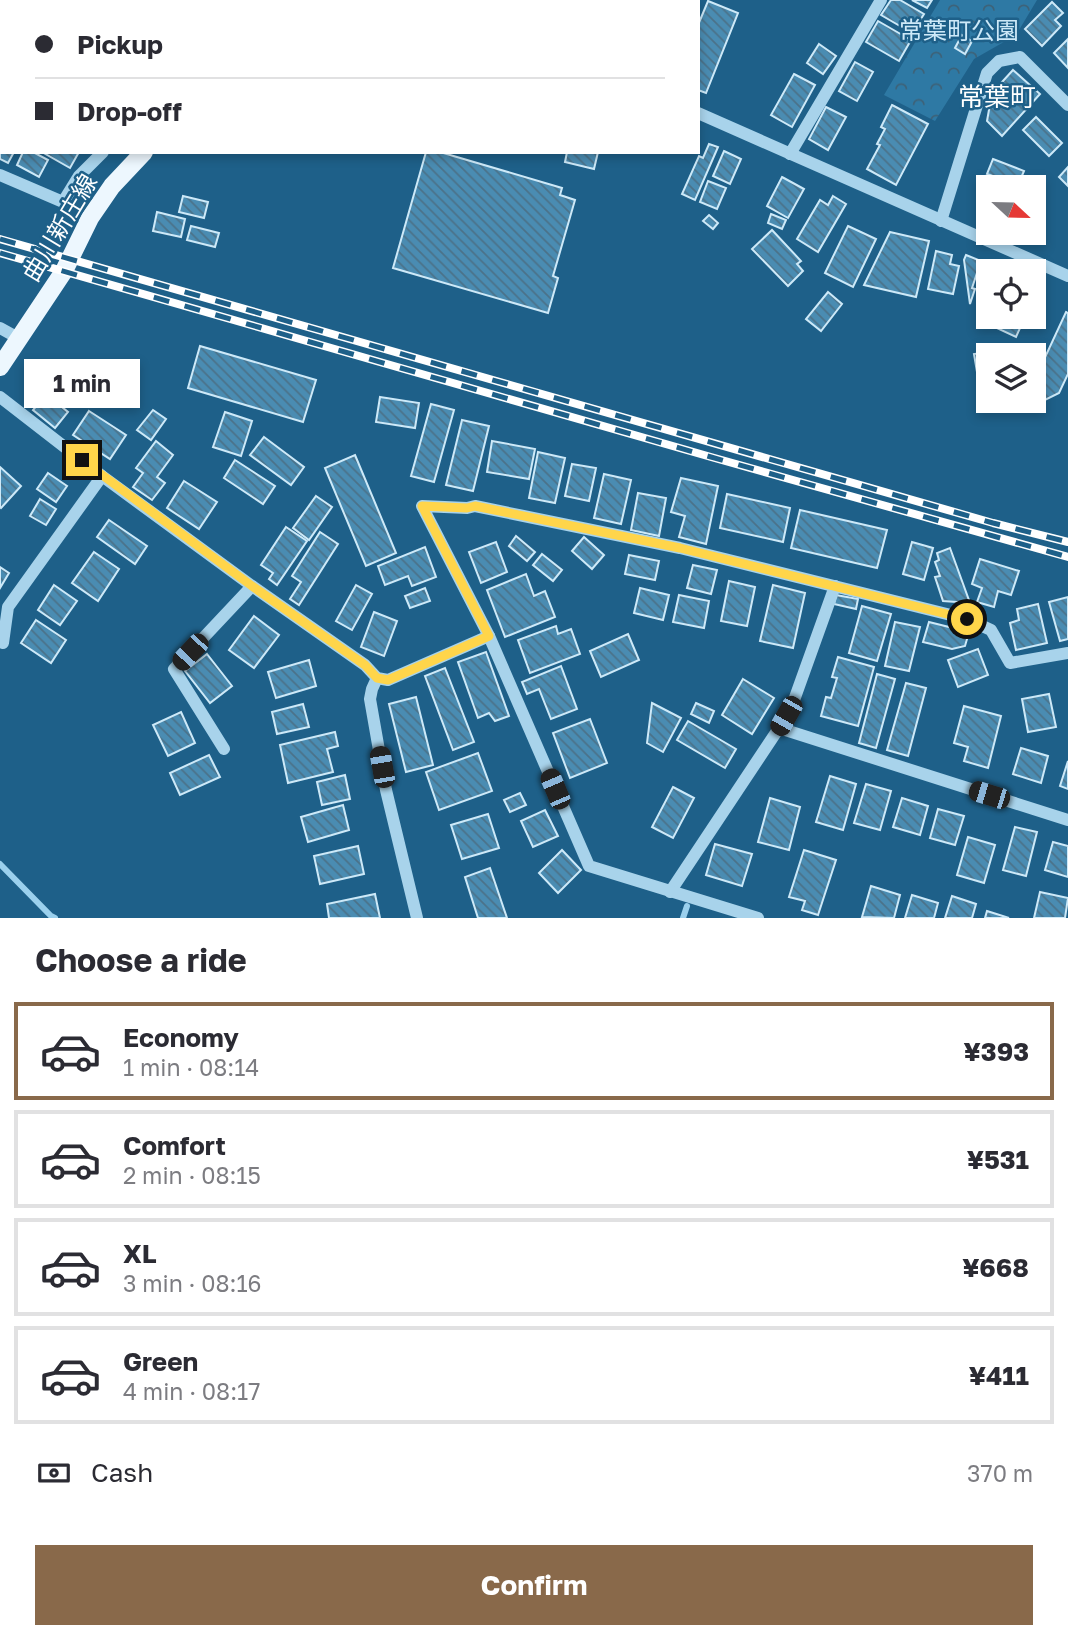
<!DOCTYPE html>
<meta charset="utf-8">
<style>
:root{--surface:#fff;--page:#f2f2f3;--text:#2b2b33;--muted:#7c7c81;--line:#e1e1e2;--accent:#89694a}
body{margin:0;font-family:"Golos Text","Noto Sans JP",sans-serif;background:var(--page);color:var(--text);height:100vh;display:flex;flex-direction:column;font-size:26px;white-space:nowrap}
*{box-sizing:border-box;margin:0}
p{font-size:23px;color:var(--muted)}
.icon{flex:none;width:38px;height:38px;fill:none;stroke:currentColor;stroke-width:2;stroke-linecap:round;stroke-linejoin:round}
.map{position:relative;height:918px;overflow:hidden}
.details{display:flex;flex-direction:column;background:var(--surface);flex:1}
.details>*{flex:none}
.top-card{position:absolute;left:0px;top:0px;width:700px;height:154px;box-shadow:0 4px 10px #0003;display:grid;align-content:center;height:154px;padding:0 35px;background:var(--surface)}
.needle{width:46px;rotate:112deg}
.fabs{position:absolute;left:976px;top:175px;display:grid;gap:14px}
.fabs a{display:grid;place-items:center;width:70px;height:70px;border-radius:0px;background:var(--surface);box-shadow:0 4px 10px #0003;font-size:35px}
.end{position:absolute;width:32px;height:32px;margin:-16px;border:9px solid #ffd54a;background:#111;box-shadow:0 0 0 4px #111}
.from{border-radius:50%}
.bubble{position:absolute;height:49px;border-radius:0px;background:var(--surface);box-shadow:0 4px 10px #0003;font-size:23px;font-weight:700;line-height:49px;text-align:center}
.car{position:absolute;width:21px;height:42px;margin:-21px -10px;border-radius:9px;box-shadow:0 0 5px 2px #0007;background:linear-gradient(#222 24%,#8ab4d8 0 40%,#222 0 76%,#8ab4d8 0 86%,#222 0)}
.top-card b{display:flex;align-items:center;gap:24px;height:66px;font-size:26px}
.top-card b+b{border-top:2px solid var(--line)}
.top-card i{width:18px;height:18px;background:var(--text)}
ul{padding:0;list-style:none}
li{display:flex;align-items:center;gap:21px;height:98px;margin:0 14px 10px;padding:0 21px;border:4px solid var(--line);border-radius:0px}
li div{flex:1}
li b{display:block;font-size:26px}
li em{font-style:normal;font-weight:700}
li.on{border-color:var(--accent)}
li>.icon{width:63px;height:63px;stroke-width:1.5}
h2{padding:0 35px;font-size:32px;line-height:84px}
.pay{display:flex;align-items:center;gap:18px;height:77px;padding:0 35px;font-size:26px}
.pay p{margin-inline-start:auto}
.action{display:flex;gap:14px;margin-top:auto;padding:14px 35px}
.action a{flex:1;height:80px;border-radius:0px;background:var(--accent);color:#fff;font-size:28px;font-weight:700;line-height:80px;text-align:center}
.map>svg:first-child{display:block}
.park{fill:url(#park-crowns)}
.lines{fill:none;stroke-linecap:round;stroke-linejoin:round}
.stream{stroke:#9bd0ed;stroke-width:6}
.building{fill:url(#building-back-hatch);stroke:#cde9f8;stroke-width:2}
.minor{stroke:#a8d3eb;stroke-width:12}
.major{stroke:#edf7fe;stroke-width:18}
.rail-casing{stroke:#fff;stroke-width:8}
.rail{stroke:#1e6089;stroke-width:5;stroke-dasharray:16;stroke-linecap:butt}
.route{stroke:#ffd54a;stroke-width:9}
.labels{text-anchor:middle;stroke-width:5;stroke-linejoin:round;paint-order:stroke}
.park-label{font-size:24px;fill:#cde9f8;stroke:#1e6089}
.street-label{font-size:24px;fill:#fff;stroke:#1e6089}
.neighbourhood-label{font-size:26px;fill:#fff;stroke:#1e6089}
</style>
<div class="map">
<svg width="1068" height="918" viewBox="0 0 1068 918">
<defs>
<pattern id="park-crowns" width="20" height="18" patternUnits="userSpaceOnUse" patternTransform="scale(1.75)"><rect width="20" height="18" fill="#2e79a4"/><path d="M2 6a3 3 0 1 1 6 0M12 15a3 3 0 1 1 6 0" fill="none" stroke="#3d6278"/></pattern>
<pattern id="building-back-hatch" width="6" height="6" patternUnits="userSpaceOnUse" patternTransform="scale(1.75)"><rect width="6" height="6" fill="#4a8cb2"/><path d="M-1 5l2 2M0 0l6 6M5-1l2 2" fill="none" stroke="#4b7289"/></pattern>
</defs>
<rect width="100%" height="100%" fill="#1e6089"/>
<!-- park -->
<path class="park" d="M940 0H1037L1016 35 974 59 935 121 884 95Z"/>
<g class="lines">
<!-- stream -->
<g class="stream">
<path d="M0 864 51 916 55 918"/>
<path d="M683 918 687 906"/>
</g>
</g>
<!-- building -->
<g class="building">
<path d="M891 0H900L924 14 912 33 881 15Z"/>
<path d="M912 0H932L927 8Z"/>
<path d="M708 1 738 13 706 93 698 90V25Z"/>
<path d="M1052 2 1063 13 1055 20 1061 26 1042 46 1025 29Z"/>
<path d="M878 21 911 40 899 61 866 42Z"/>
<path d="M962 35 972 41 965 54 955 48Z"/>
<path d="M1068 39V68L1054 53Z"/>
<path d="M819 44 836 56 823 74 807 63Z"/>
<path d="M855 62 873 72 857 101 839 91Z"/>
<path d="M1013 70 1040 94 1002 136 987 121 992 93Z"/>
<path d="M794 74 815 85 792 127 771 115Z"/>
<path d="M892 105 928 124 896 185 867 169 880 145 877 144 885 129 881 127Z"/>
<path d="M826 107 846 117 828 150 809 139Z"/>
<path d="M1 112 2 152H14L8 163 0 159V114Z"/>
<path d="M1036 117 1062 143 1049 156 1023 130Z"/>
<path d="M709 144 718 147 695 200 682 194 699 156 703 158Z"/>
<path d="M724 151 741 159 730 184 713 176Z"/>
<path d="M23 152H33L48 160 39 177 17 165Z"/>
<path d="M42 152H79L70 168Z"/>
<path d="M426 152H440L562 188 560 195 575 200 553 276 558 278 548 313 393 268Z"/>
<path d="M567 152H598L594 169 565 162Z"/>
<path d="M993 159 1024 171 1018 185 987 174Z"/>
<path d="M1068 167V186L1059 177Z"/>
<path d="M782 177 804 189 788 218 767 206Z"/>
<path d="M708 181 726 188 717 209 700 202Z"/>
<path d="M987 182 1001 187H989V204L980 201Z"/>
<path d="M183 196 208 202 204 218 179 212Z"/>
<path d="M833 196 846 204 818 252 797 239 820 200 828 205Z"/>
<path d="M157 212 185 219 181 237 153 231Z"/>
<path d="M771 214 786 220 782 229 768 223Z"/>
<path d="M709 215 718 223 713 229 703 221Z"/>
<path d="M191 226 219 233 215 247 187 240Z"/>
<path d="M848 226 876 239 853 287 825 273Z"/>
<path d="M772 230 801 261 797 264 803 271 788 286 752 249Z"/>
<path d="M890 232 929 241 916 297 864 285Z"/>
<path d="M936 251 952 255 950 264 959 266 953 294 928 289Z"/>
<path d="M966 255 981 261 972 288 975 289 970 304 964 260Z"/>
<path d="M828 292 842 304 821 331 806 319Z"/>
<path d="M989 312V317H1025L1016 337 984 322Z"/>
<path d="M1066 312 1068 313V374L1059 393 1045 400 1034 395V381Z"/>
<path d="M200 346 316 380 303 422 188 388Z"/>
<path d="M994 351 995 355H989V377L978 378 974 354Z"/>
<path d="M69 364 90 375 75 403 55 392Z"/>
<path d="M46 394 68 412 55 428 33 410Z"/>
<path d="M380 397 419 403 415 428 376 422Z"/>
<path d="M989 401H1007L1003 411 987 404Z"/>
<path d="M431 404 454 410 434 482 411 476Z"/>
<path d="M153 410 166 419 151 440 137 430Z"/>
<path d="M89 411 126 435 110 459 73 435Z"/>
<path d="M225 412 252 421 241 456 213 447Z"/>
<path d="M462 420 489 426 473 491 446 485Z"/>
<path d="M264 437 304 467 291 485 250 455Z"/>
<path d="M156 441 173 455 157 477 165 483 152 500 133 487 143 473 136 468Z"/>
<path d="M492 441 535 449 529 479 487 472Z"/>
<path d="M538 452 565 458 555 503 529 498Z"/>
<path d="M355 455 396 553 366 566 325 468Z"/>
<path d="M235 460 275 486 263 504 224 478Z"/>
<path d="M572 464 596 468 589 501 565 496Z"/>
<path d="M0 467 21 486 1 508 0 507Z"/>
<path d="M48 473 67 486 56 502 37 489Z"/>
<path d="M604 474 631 480 621 524 594 518Z"/>
<path d="M681 478 718 486 706 544 679 537 685 516 671 512Z"/>
<path d="M184 481 217 502 199 529 167 508Z"/>
<path d="M638 493 666 498 659 536 631 530Z"/>
<path d="M727 494 790 508 783 542 720 528Z"/>
<path d="M316 496 332 507 309 540 293 528Z"/>
<path d="M40 499 56 509 46 525 30 516Z"/>
<path d="M800 510 887 530 877 568 791 548Z"/>
<path d="M109 520 147 546 135 564 97 537Z"/>
<path d="M286 527 307 541 277 585 269 579 273 573 261 565Z"/>
<path d="M320 532 338 544 299 605 290 599 301 582 292 576Z"/>
<path d="M516 536 535 552 527 561 509 546Z"/>
<path d="M584 537 604 555 592 569 572 551Z"/>
<path d="M496 542 507 572 481 583 469 552Z"/>
<path d="M912 542 933 548 924 580 903 574Z"/>
<path d="M425 547 436 577 412 586 408 576 385 585 378 566Z"/>
<path d="M950 548 970 603 943 601 935 577 940 576 935 562 939 560 937 553Z"/>
<path d="M94 552 119 569 98 601 72 583Z"/>
<path d="M542 554 562 570 553 581 533 565Z"/>
<path d="M629 555 659 561 655 580 625 574Z"/>
<path d="M980 559 1019 571 1011 595 998 591 994 607 977 602 982 588 972 584Z"/>
<path d="M693 565 717 570 711 594 687 588Z"/>
<path d="M0 567 9 573 0 588Z"/>
<path d="M526 574 534 596 545 591 555 617 505 637 487 590Z"/>
<path d="M729 581 755 587 747 626 721 621Z"/>
<path d="M54 585 77 601 60 625 38 610Z"/>
<path d="M356 585 372 594 352 630 336 621Z"/>
<path d="M773 585 805 593 793 648 760 641Z"/>
<path d="M425 588 430 601 410 608 405 596Z"/>
<path d="M640 588 669 595 663 620 634 613Z"/>
<path d="M679 595 709 601 704 628 673 622Z"/>
<path d="M836 595 858 599 856 609 834 604Z"/>
<path d="M1068 597V639L1060 641 1049 602Z"/>
<path d="M1038 604 1047 643 1016 650 1010 623 1019 620 1017 609Z"/>
<path d="M862 606 891 614 877 661 849 653Z"/>
<path d="M374 612 397 621 384 656 361 647Z"/>
<path d="M254 616 279 635 254 668 229 650Z"/>
<path d="M36 620 66 640 51 663 21 643Z"/>
<path d="M895 622 920 627 909 671 885 666Z"/>
<path d="M929 622 969 632 965 646 952 649 923 642Z"/>
<path d="M556 626 558 634 571 629 580 654 530 673 518 640Z"/>
<path d="M628 634 639 660 601 677 590 651Z"/>
<path d="M978 649 988 675 958 687 948 660Z"/>
<path d="M486 652 509 716 495 721 489 713 478 718 458 662Z"/>
<path d="M207 654 232 686 210 703 185 671Z"/>
<path d="M838 657 874 667 858 726 821 716 826 697 831 698 837 678 832 677Z"/>
<path d="M309 660 316 686 276 698 268 672Z"/>
<path d="M561 666 577 709 551 719 539 689 527 694 522 682Z"/>
<path d="M445 668 474 742 453 750 425 676Z"/>
<path d="M877 674 895 679 876 748 859 743Z"/>
<path d="M743 679 774 698 752 734 722 715Z"/>
<path d="M906 683 926 688 908 756 887 750Z"/>
<path d="M1049 694 1056 727 1028 732 1022 699Z"/>
<path d="M416 697 433 765 406 772 389 704Z"/>
<path d="M652 703 681 718 663 752 647 743Z"/>
<path d="M696 703 714 711 709 723 691 714Z"/>
<path d="M303 704 309 727 277 734 272 712Z"/>
<path d="M964 706 1001 716 988 768 964 761 968 747 954 743Z"/>
<path d="M181 712 195 743 168 756 153 725Z"/>
<path d="M590 719 607 763 570 778 553 733Z"/>
<path d="M688 721 736 749 725 768 677 740Z"/>
<path d="M335 732 338 746 327 749 333 772 288 783 280 745Z"/>
<path d="M1021 748 1048 756 1041 783 1013 774Z"/>
<path d="M478 753 492 791 439 810 426 772Z"/>
<path d="M209 755 220 777 180 795 170 773Z"/>
<path d="M1068 761V789L1060 786Z"/>
<path d="M345 775 350 799 322 805 317 782Z"/>
<path d="M830 776 856 784 843 830 816 822Z"/>
<path d="M866 784 891 791 880 830 854 823Z"/>
<path d="M673 787 694 798 673 838 652 827Z"/>
<path d="M520 793 526 805 510 812 504 800Z"/>
<path d="M770 798 800 807 789 850 758 842Z"/>
<path d="M902 798 928 806 920 835 893 827Z"/>
<path d="M343 805 349 830 308 842 301 817Z"/>
<path d="M938 809 964 816 955 845 930 838Z"/>
<path d="M545 810 558 836 533 847 521 821Z"/>
<path d="M488 814 499 848 462 859 451 825Z"/>
<path d="M1015 827 1037 832 1026 876 1003 870Z"/>
<path d="M968 837 995 845 984 883 957 875Z"/>
<path d="M1053 842 1068 846V877L1045 870Z"/>
<path d="M715 844 752 854 742 886 706 875Z"/>
<path d="M358 846 364 874 320 884 314 856Z"/>
<path d="M562 850 581 870 558 893 539 873Z"/>
<path d="M804 850 836 860 818 915 802 910 805 901 789 897Z"/>
<path d="M490 868 507 918H478L465 877Z"/>
<path d="M871 886 900 895 894 918 862 917Z"/>
<path d="M1040 892 1068 898 1065 918H1034Z"/>
<path d="M375 894 380 918H329L327 904Z"/>
<path d="M912 895 938 903 934 918H905Z"/>
<path d="M952 896 976 904 972 918H945Z"/>
<path d="M987 911 1009 918H985Z"/>
</g>
<g class="lines">
<!-- minor -->
<g class="minor">
<path d="M440 0 444 2"/>
<path d="M698 113 1068 276"/>
<path d="M790 154 881 0"/>
<path d="M0 175 63 202 79 176 103 152"/>
<path d="M941 221 987 73 999 61 1020 57 1068 105"/>
<path d="M0 328 20 339"/>
<path d="M0 397 102 476 252 586 365 665 377 678 388 680 489 636"/>
<path d="M3 643 8 607 102 476"/>
<path d="M377 678 372 689 370 699 386 790 417 918"/>
<path d="M779 728 1068 820"/>
<path d="M224 749 174 669 252 586"/>
<path d="M670 892 779 728 793 703 835 586"/>
<path d="M758 918 589 866 489 636 422 506 467 508 475 506 680 548 967 619 991 630 1010 663 1068 653"/>
</g>
<!-- major -->
<g class="major">
<path d="M268 2 269 0"/>
<path d="M0 367 64 271 90 218 112 186 144 152"/>
</g>
<defs>
<g id="rail">
<path d="M0 239 993 523 1068 542"/>
<path d="M0 253 711 457 1068 557"/>
</g>
</defs>
<!-- rail casing -->
<use href="#rail" class="rail-casing"/>
<!-- rail -->
<use href="#rail" class="rail"/>
</g>
<g class="lines">
<!-- route -->
<path class="route" d="M82 460 252 586 365 665 377 678 388 680 489 636 422 506 467 508 475 506 680 548 967 619"/>
</g>
<g class="labels">
<!-- park labels -->
<g class="park-label">
<text x="959" y="39">常葉町公園</text>
</g>
<!-- street labels -->
<g class="street-label">
<text transform="translate(60 228) rotate(-59)" y="8">曲川新庄線</text>
</g>
<!-- neighbourhood labels -->
<g class="neighbourhood-label">
<text x="997" y="106">常葉町</text>
</g>
</g>
</svg>
<div class="fabs">
<a><svg class="needle" viewBox="-14 -14 28 28"><path d="M0-13l5 13h-10z" fill="#e53935"/><path d="M0 13l5-13h-10z" fill="#7c7c81"/></svg></a>
<a><svg class="icon" aria-label="locate" viewBox="0 0 24 24"><circle cx="12" cy="12" r="6"/><path d="M12 2v4M12 18v4M2 12h4M18 12h4"/></svg></a>
<a><svg class="icon" aria-label="layers" viewBox="0 0 24 24"><path d="M12 4l9 5-9 5-9-5zM3 14l9 5 9-5"/></svg></a>
</div>
<i class="end from" style="left:967px;top:619px"></i>
<i class="end" style="left:82px;top:460px"></i>
<div class="bubble" style="left:24px;top:359px;width:116px">1 min</div>
<i class="car" style="left:190px;top:652px;rotate:223deg"></i>
<i class="car" style="left:786px;top:716px;rotate:210deg"></i>
<i class="car" style="left:382px;top:767px;rotate:350deg"></i>
<i class="car" style="left:555px;top:789px;rotate:337deg"></i>
<i class="car" style="left:989px;top:795px;rotate:287deg"></i>
<div class="top-card">
<b><i class="from"></i>Pickup</b>
<b><i></i>Drop-off</b>
</div>
</div>
<section class="details">
<h2>Choose a ride</h2>
<ul>
<li class="on"><svg class="icon" aria-label="car" viewBox="0 0 24 24"><path d="M5 17H2v-5l4-1 3-4h7l3 4 3 1v5h-3M9 17h6M6 11h13"/><circle cx="7" cy="17" r="2"/><circle cx="17" cy="17" r="2"/></svg><div><b>Economy</b><p>1 min · 08:14</p></div><em>¥393</em></li>
<li><svg class="icon" aria-label="car" viewBox="0 0 24 24"><path d="M5 17H2v-5l4-1 3-4h7l3 4 3 1v5h-3M9 17h6M6 11h13"/><circle cx="7" cy="17" r="2"/><circle cx="17" cy="17" r="2"/></svg><div><b>Comfort</b><p>2 min · 08:15</p></div><em>¥531</em></li>
<li><svg class="icon" aria-label="car" viewBox="0 0 24 24"><path d="M5 17H2v-5l4-1 3-4h7l3 4 3 1v5h-3M9 17h6M6 11h13"/><circle cx="7" cy="17" r="2"/><circle cx="17" cy="17" r="2"/></svg><div><b>XL</b><p>3 min · 08:16</p></div><em>¥668</em></li>
<li><svg class="icon" aria-label="car" viewBox="0 0 24 24"><path d="M5 17H2v-5l4-1 3-4h7l3 4 3 1v5h-3M9 17h6M6 11h13"/><circle cx="7" cy="17" r="2"/><circle cx="17" cy="17" r="2"/></svg><div><b>Green</b><p>4 min · 08:17</p></div><em>¥411</em></li>
</ul>
<div class="pay"><svg class="icon" aria-label="cash" viewBox="0 0 24 24"><path d="M3 7h18v10H3z"/><circle cx="12" cy="12" r="2"/></svg>Cash<p>370 m</p></div>
<div class="action"><a>Confirm</a></div>
</section>
